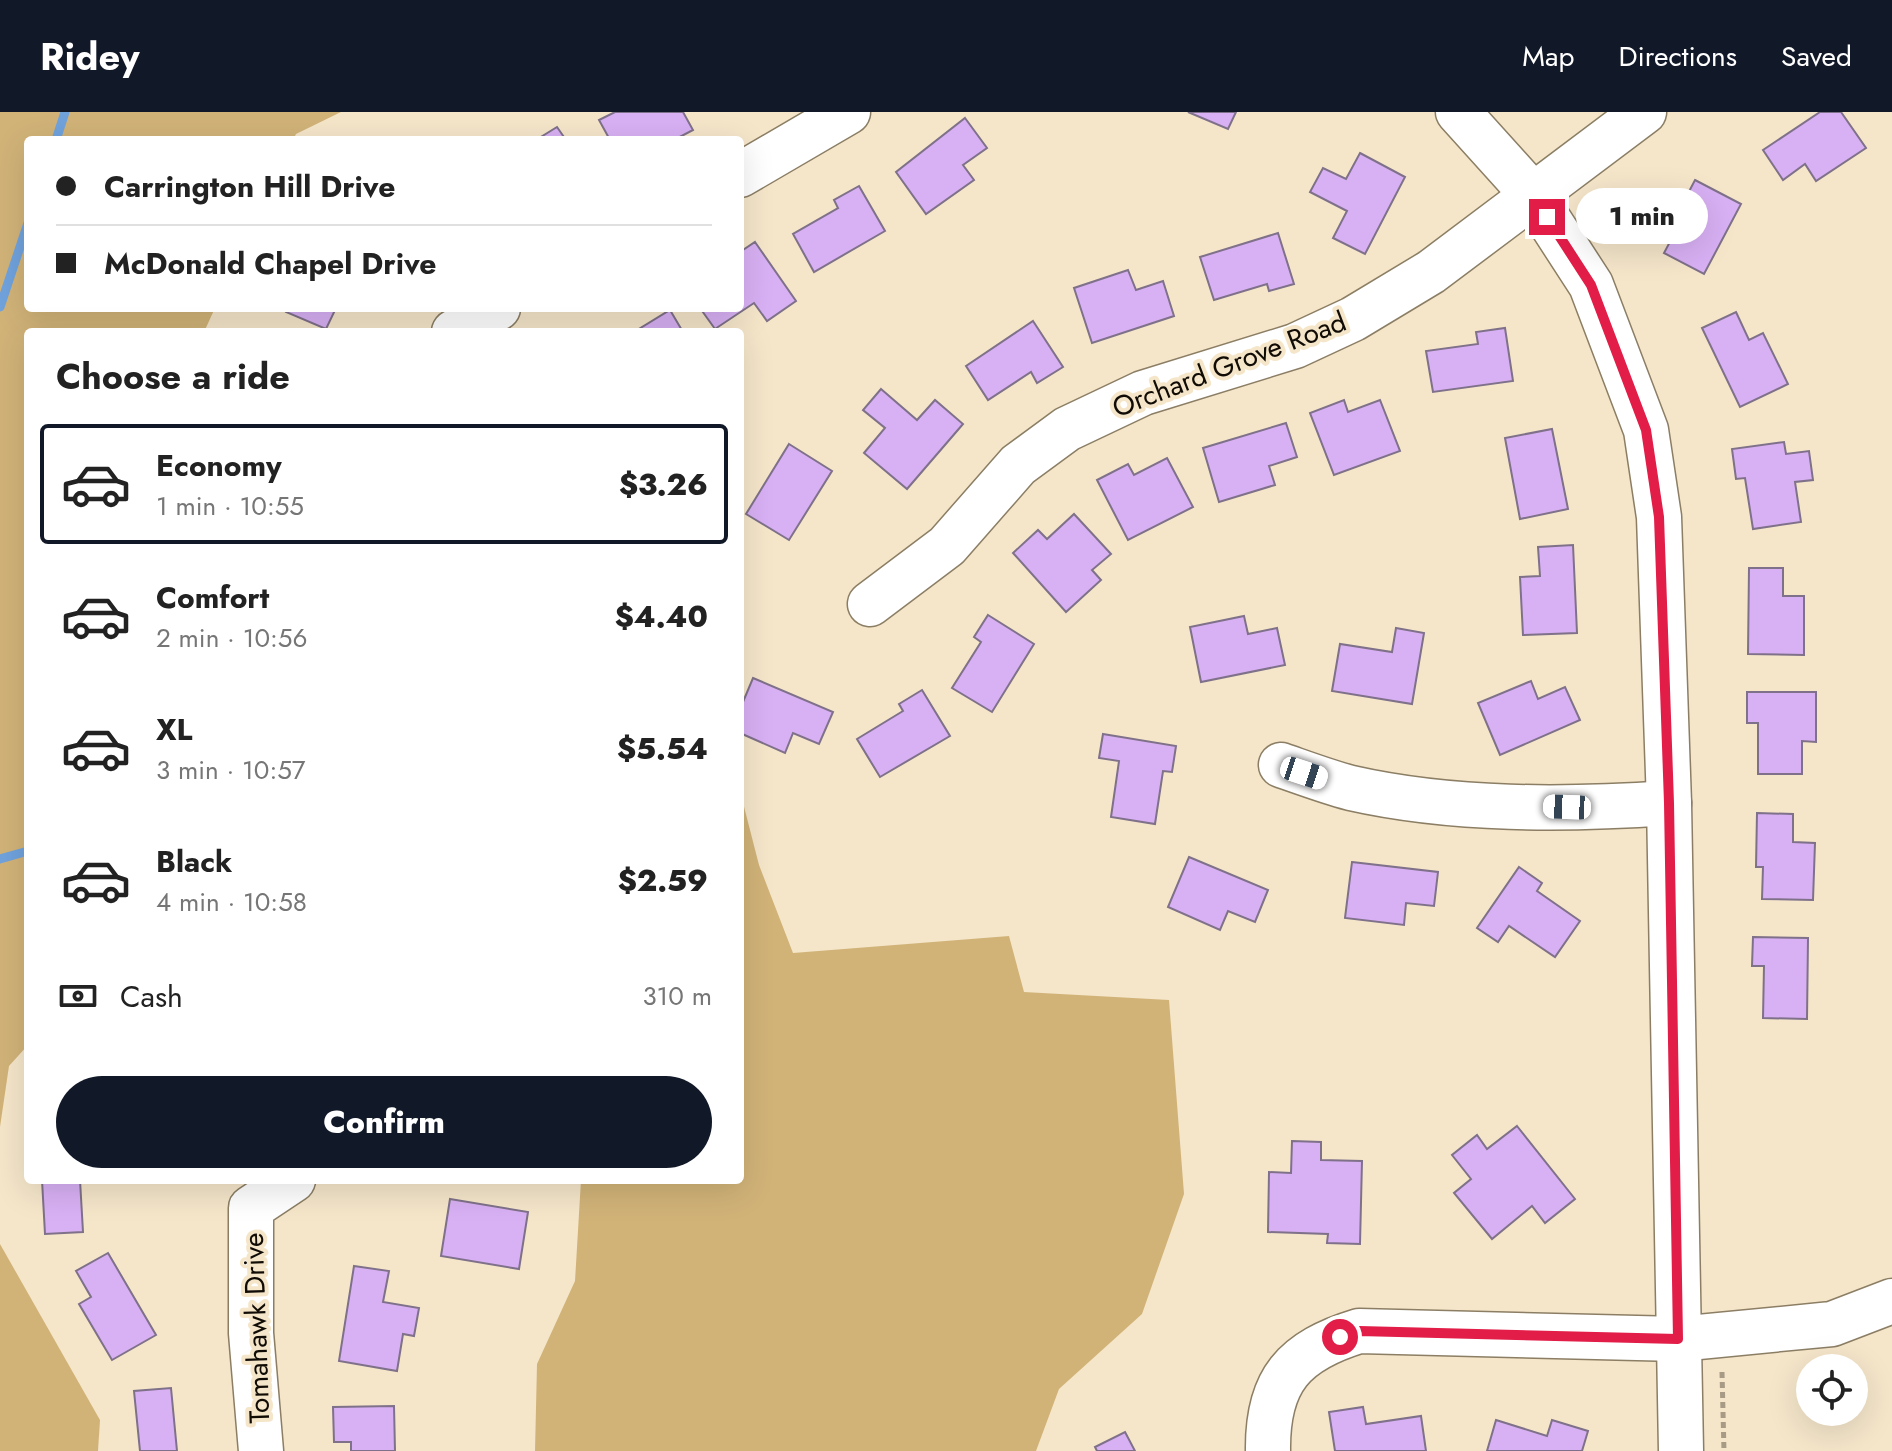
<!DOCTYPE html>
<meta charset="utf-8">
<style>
:root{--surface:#fff;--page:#f6f6f6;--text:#222;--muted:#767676;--line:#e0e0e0;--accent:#111827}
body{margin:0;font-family:Jost,sans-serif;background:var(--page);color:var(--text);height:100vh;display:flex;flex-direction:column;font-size:30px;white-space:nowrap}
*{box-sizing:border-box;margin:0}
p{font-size:26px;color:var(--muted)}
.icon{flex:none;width:44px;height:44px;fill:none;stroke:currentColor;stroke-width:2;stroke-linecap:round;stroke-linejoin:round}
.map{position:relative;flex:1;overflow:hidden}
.sheet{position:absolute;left:24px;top:216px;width:720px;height:856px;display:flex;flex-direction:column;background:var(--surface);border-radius:8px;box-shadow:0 8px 32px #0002}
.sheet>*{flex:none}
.top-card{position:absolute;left:24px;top:24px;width:720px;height:176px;border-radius:8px;box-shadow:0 8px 32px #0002;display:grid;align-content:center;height:176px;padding:0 32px;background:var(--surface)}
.tools{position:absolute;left:1796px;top:1242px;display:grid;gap:16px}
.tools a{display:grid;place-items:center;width:72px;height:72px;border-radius:50%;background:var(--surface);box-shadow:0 8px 32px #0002;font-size:40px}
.end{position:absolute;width:36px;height:36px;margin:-18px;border:10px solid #e11d48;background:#fff;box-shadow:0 0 0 4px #fff}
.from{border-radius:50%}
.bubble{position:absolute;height:56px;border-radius:28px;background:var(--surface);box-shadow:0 8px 32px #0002;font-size:26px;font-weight:800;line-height:56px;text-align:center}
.car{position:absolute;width:24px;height:48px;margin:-24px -12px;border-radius:10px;box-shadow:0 0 6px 2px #0007;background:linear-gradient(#fff 24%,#345 0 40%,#fff 0 76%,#345 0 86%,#fff 0)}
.top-card b{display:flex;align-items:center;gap:28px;height:76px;font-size:30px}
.top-card b+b{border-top:2px solid var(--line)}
.top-card i{width:20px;height:20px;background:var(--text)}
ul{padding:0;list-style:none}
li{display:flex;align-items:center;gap:24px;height:120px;margin:0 16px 12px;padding:0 16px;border:4px solid transparent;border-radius:8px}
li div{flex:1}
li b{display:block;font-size:30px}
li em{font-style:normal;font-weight:800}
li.on{border-color:var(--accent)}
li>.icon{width:72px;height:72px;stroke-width:1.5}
h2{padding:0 32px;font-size:36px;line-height:96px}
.pay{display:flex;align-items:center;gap:20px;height:88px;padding:0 32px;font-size:30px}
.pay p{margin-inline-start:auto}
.action{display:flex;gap:16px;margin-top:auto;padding:16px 32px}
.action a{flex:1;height:92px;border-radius:48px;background:var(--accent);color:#fff;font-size:32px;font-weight:800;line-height:92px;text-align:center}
header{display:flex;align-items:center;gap:48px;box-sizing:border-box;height:112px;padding:0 40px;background:var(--accent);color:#fff}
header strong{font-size:38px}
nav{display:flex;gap:44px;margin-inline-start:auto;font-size:28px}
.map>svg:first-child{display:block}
.green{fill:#d1b378}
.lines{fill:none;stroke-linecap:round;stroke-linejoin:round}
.stream{stroke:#70a2dc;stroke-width:9}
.building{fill:#d8b0f4;stroke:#7f7189;stroke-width:2}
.minor-casing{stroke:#8b7e64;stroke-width:47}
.path{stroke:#a79b86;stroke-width:5;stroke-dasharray:6 4;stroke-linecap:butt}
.minor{stroke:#fff;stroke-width:44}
.route{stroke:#e11d48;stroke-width:10}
.labels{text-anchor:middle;stroke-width:8;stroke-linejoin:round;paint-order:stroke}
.street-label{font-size:28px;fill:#100b04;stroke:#f5e6ca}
</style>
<header>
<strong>Ridey</strong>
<nav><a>Map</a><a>Directions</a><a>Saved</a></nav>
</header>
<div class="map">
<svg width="1892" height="1339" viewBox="0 0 1892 1339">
<rect width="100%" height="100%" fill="#f5e6ca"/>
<!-- green -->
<g class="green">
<path d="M0 0H341L296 22 293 28H28V196H215L204 220H28V933L9 954 0 1015Z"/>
<path d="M740 679 759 753 793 841 1009 824 1024 880 1169 888 1184 1082 1142 1202 1059 1277 1036 1339H535L537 1252 575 1169 581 1068H740Z"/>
<path d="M0 1132 100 1308 98 1339H0Z"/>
</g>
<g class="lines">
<!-- stream -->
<g class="stream">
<path d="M56 28 65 0"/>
<path d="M0 195 28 111"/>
<path d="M0 747 28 739"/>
</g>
</g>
<!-- building -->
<g class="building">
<path d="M615 0H683L693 18 674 28H610L599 8Z"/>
<path d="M1188 0H1236L1228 17Z"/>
<path d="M1820 0H1841L1866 36 1816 69 1805 52 1783 68 1763 38Z"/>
<path d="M965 6 987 36 963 53 974 68 926 102 896 60Z"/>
<path d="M557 15 566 28H536Z"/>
<path d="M1360 41 1405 65 1365 142 1333 126 1347 99 1310 80 1323 56 1346 67Z"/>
<path d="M1695 68 1741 92 1704 162 1664 141 1689 94 1683 91Z"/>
<path d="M859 74 885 119 814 160 793 122 838 96 834 88Z"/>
<path d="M1278 121 1294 172 1269 179 1267 172 1214 188 1200 145Z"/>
<path d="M755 130 796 189 767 209 754 191 715 217 700 196H740V140Z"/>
<path d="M1128 158 1136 178 1163 169 1174 204 1092 231 1074 176Z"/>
<path d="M287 196H336L326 217 286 200Z"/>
<path d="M670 198 683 220H634Z"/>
<path d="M1736 200 1749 228 1763 221 1788 272 1740 295 1702 216Z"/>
<path d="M1033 209 1063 255 1037 271 1031 260 988 288 966 254Z"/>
<path d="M1505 216 1513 269 1433 280 1426 239 1478 232 1476 220Z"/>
<path d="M881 277 917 308 935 288 963 312 907 377 864 341 885 316 863 298Z"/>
<path d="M1344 288 1348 300 1380 288 1400 339 1334 363 1310 301Z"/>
<path d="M1286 311 1297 345 1269 354 1275 373 1219 390 1203 336Z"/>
<path d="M1552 317 1568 397 1520 407 1505 326Z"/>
<path d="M1784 330 1786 342 1809 339 1813 368 1795 370 1801 410 1753 417 1745 366 1736 367 1732 337Z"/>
<path d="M789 332 832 359 789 428 746 402Z"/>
<path d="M1167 346 1193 395 1128 428 1097 368 1128 352 1134 363Z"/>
<path d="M1074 402 1111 442 1092 458 1101 468 1066 500 1013 441 1038 418 1047 427Z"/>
<path d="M1573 433 1577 521 1523 523 1520 465 1540 464 1538 435Z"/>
<path d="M1749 456H1783V484H1804V543L1748 542Z"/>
<path d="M988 503 1034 532 992 600 952 576 981 530 974 525Z"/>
<path d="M1244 504 1248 522 1277 516 1285 553 1201 570 1190 515Z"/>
<path d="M1396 516 1424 521 1412 592 1332 579 1340 532 1392 540Z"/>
<path d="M753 566 833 600 819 632 793 621 785 641 740 621V597Z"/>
<path d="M1531 569 1538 587 1565 575 1580 608 1500 643 1478 591Z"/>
<path d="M922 578 950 624 880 665 857 627 903 599 899 592Z"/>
<path d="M1747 580H1816V630L1802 629V662H1758V611H1747Z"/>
<path d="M1103 622 1176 634 1172 660 1163 659 1155 712 1111 705 1119 649 1099 646Z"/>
<path d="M1757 701 1793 702V730L1815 731 1813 788 1762 787 1763 755H1756Z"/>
<path d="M1189 745 1268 778 1255 810 1228 799 1220 818 1168 795Z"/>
<path d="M1352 750 1438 760 1434 794 1406 791 1404 813 1345 806Z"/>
<path d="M1519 755 1542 771 1537 779 1580 809 1555 845 1509 814 1498 830 1477 816Z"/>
<path d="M1753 825 1808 826 1807 907 1763 906 1764 854H1752Z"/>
<path d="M1517 1014 1575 1087 1545 1111 1532 1094 1492 1127 1454 1081 1471 1067 1452 1043 1477 1023 1487 1037Z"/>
<path d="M1292 1029 1321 1030V1048L1362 1049 1360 1132 1327 1131 1328 1122 1268 1120 1269 1060 1291 1061Z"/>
<path d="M42 1068H80L83 1120 45 1122Z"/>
<path d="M450 1087 528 1100 519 1157 441 1144Z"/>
<path d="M108 1141 156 1223 112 1248 79 1192 91 1185 76 1159Z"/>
<path d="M354 1154 389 1159 383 1190 419 1196 414 1224 403 1222 397 1259 339 1249Z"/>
<path d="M171 1276 177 1339H140L134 1279Z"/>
<path d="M394 1294 395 1339H351V1330H334L333 1295Z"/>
<path d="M1363 1295 1366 1312 1421 1304 1426 1339H1335L1329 1300Z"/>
<path d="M1496 1308 1547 1324 1552 1308 1588 1319 1582 1339H1487Z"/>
<path d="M1125 1320 1135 1339H1097L1095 1335Z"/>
</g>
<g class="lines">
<defs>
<g id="minor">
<path d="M1458 0 1532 82 1591 173 1646 318 1659 405 1669 691 1681 1339"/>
<path d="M740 63 848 0"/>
<path d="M454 220 498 196"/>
<path d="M870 492 947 434 1018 353 1067 317 1143 281 1295 234 1353 207 1431 160 1644 0"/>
<path d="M1281 653C1304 661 1328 670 1351 676 1453 699 1566 698 1669 691"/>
<path d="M261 1339 251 1221V1096L293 1068"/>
<path d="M1268 1339C1267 1268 1294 1239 1359 1219L1678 1227 1832 1212 1892 1189"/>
</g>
</defs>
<!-- minor casing -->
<use href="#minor" class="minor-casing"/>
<!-- path -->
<path class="path" d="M1722 1260 1724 1339"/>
<!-- minor -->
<use href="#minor" class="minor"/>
</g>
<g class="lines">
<!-- route -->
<path class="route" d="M1340 1225 1359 1219 1678 1227 1669 691 1659 405 1646 318 1591 173 1547 105"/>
</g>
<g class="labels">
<!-- street labels -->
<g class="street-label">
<text transform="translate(1229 252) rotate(-21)" y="10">Orchard Grove Road</text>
<text transform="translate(256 1216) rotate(-92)" y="10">Tomahawk Drive</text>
</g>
</g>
</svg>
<div class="tools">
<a><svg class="icon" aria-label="locate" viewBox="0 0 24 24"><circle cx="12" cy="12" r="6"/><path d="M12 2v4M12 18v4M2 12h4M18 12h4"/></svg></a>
</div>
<i class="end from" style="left:1340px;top:1225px"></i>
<i class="end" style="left:1547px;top:105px"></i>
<div class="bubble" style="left:1576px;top:76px;width:132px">1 min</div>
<i class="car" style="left:1304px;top:661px;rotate:108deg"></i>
<i class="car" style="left:1567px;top:695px;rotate:272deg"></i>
<div class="top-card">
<b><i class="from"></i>Carrington Hill Drive</b>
<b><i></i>McDonald Chapel Drive</b>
</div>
<section class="sheet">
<h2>Choose a ride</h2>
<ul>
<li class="on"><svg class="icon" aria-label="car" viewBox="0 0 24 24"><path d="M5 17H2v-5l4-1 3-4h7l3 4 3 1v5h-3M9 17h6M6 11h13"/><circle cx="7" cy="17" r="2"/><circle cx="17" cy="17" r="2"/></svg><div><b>Economy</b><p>1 min · 10:55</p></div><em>$3.26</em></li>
<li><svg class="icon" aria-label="car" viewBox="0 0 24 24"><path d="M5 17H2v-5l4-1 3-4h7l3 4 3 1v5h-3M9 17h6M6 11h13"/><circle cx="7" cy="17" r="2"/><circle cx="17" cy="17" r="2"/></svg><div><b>Comfort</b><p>2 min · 10:56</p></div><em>$4.40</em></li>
<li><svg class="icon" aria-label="car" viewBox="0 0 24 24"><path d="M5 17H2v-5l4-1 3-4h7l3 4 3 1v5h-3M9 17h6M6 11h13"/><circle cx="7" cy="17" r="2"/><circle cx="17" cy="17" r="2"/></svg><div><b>XL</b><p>3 min · 10:57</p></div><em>$5.54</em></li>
<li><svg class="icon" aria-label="car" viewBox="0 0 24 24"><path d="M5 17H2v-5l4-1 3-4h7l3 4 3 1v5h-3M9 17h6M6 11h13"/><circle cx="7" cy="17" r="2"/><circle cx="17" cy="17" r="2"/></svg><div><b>Black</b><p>4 min · 10:58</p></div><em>$2.59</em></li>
</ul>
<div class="pay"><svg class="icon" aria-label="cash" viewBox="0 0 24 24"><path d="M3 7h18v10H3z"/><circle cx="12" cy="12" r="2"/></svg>Cash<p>310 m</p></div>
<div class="action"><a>Confirm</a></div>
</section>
</div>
